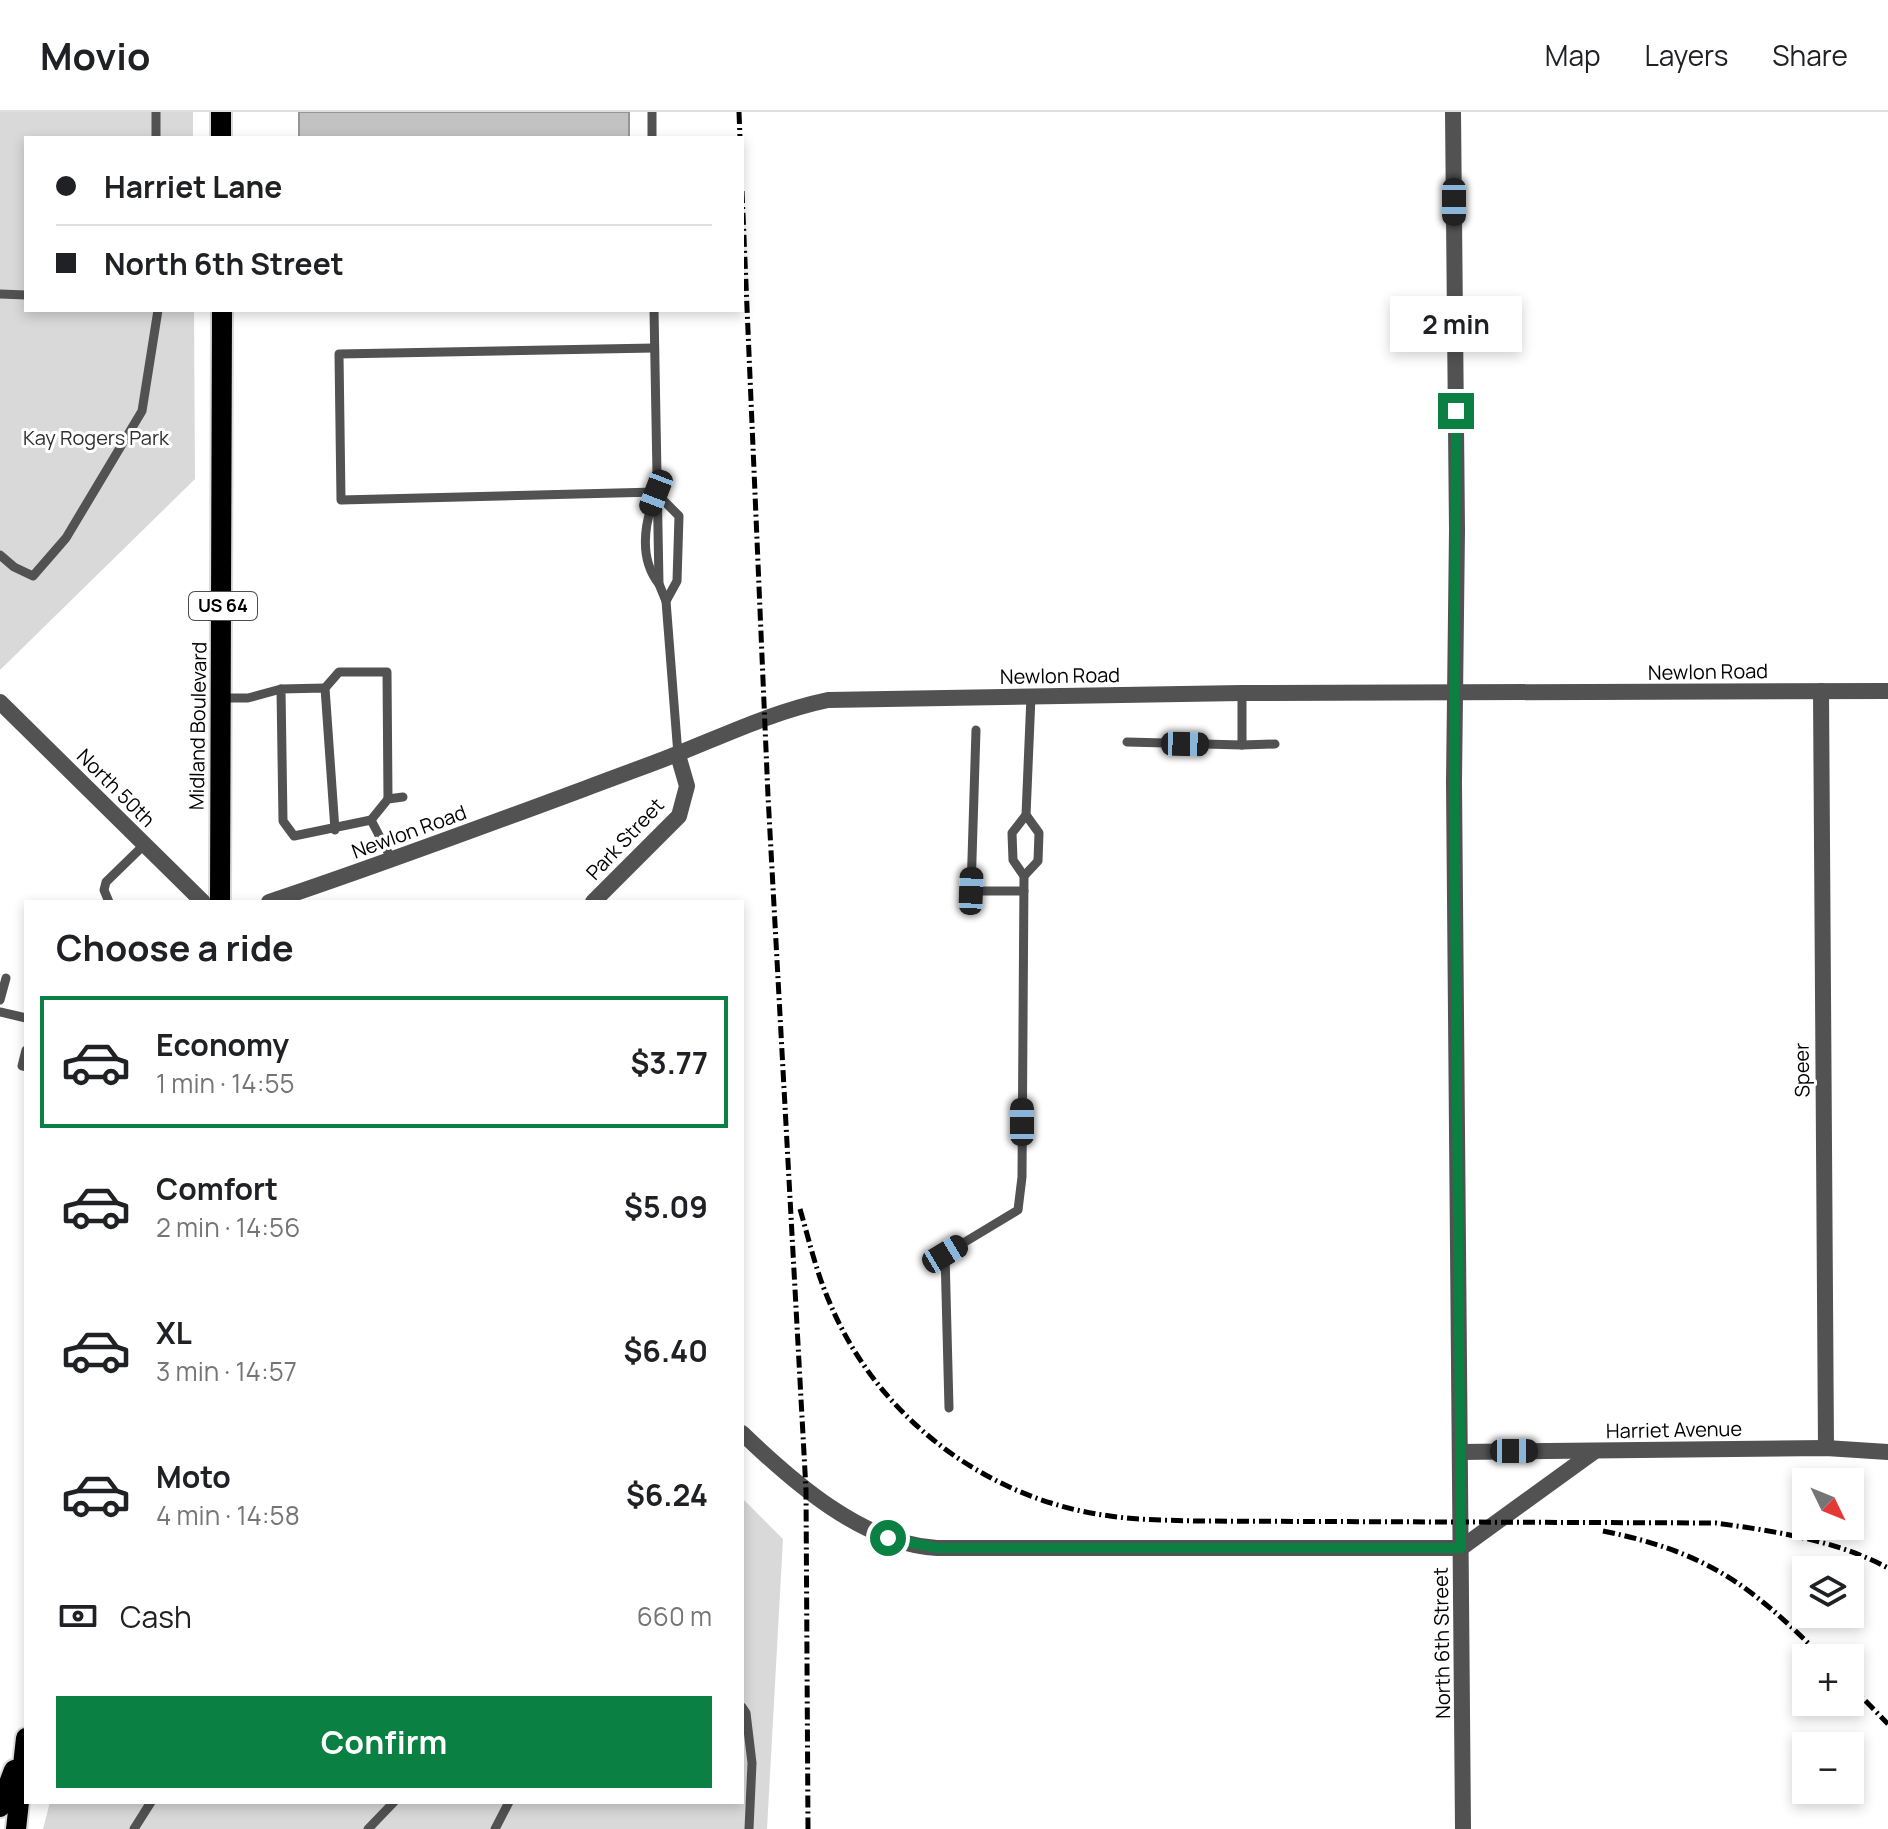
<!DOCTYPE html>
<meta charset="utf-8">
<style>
:root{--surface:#fff;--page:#f2f2f2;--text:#202124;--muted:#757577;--line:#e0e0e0;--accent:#0b8043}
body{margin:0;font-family:Manrope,sans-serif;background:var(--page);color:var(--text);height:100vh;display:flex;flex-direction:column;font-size:30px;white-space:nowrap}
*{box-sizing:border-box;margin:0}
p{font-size:26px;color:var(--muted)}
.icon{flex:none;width:44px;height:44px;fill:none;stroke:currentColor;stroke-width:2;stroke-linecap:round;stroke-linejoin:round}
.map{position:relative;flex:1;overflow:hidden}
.side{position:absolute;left:24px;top:788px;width:720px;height:904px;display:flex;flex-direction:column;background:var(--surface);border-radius:0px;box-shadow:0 4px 12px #0003}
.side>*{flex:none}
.top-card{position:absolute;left:24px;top:24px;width:720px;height:176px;border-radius:0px;box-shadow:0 4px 12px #0003;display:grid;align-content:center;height:176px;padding:0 32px;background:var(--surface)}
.needle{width:52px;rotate:133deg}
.controls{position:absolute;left:1792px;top:1356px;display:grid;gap:16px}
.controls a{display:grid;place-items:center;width:72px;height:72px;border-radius:0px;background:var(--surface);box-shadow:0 4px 12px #0003;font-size:40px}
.end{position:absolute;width:36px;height:36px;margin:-18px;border:10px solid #0b8043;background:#fff;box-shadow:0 0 0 4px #fff}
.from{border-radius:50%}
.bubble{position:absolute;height:56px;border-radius:0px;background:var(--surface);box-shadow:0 4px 12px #0003;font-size:26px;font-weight:700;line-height:56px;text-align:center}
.car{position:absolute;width:24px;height:48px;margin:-24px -12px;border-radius:10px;box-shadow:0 0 6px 2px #0007;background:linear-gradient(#222 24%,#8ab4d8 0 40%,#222 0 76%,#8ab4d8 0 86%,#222 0)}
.top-card b{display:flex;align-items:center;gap:28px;height:76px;font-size:30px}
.top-card b+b{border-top:2px solid var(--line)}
.top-card i{width:20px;height:20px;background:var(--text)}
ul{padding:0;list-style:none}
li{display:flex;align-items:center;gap:24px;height:132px;margin:0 16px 12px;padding:0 16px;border:4px solid transparent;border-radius:0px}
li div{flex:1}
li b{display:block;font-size:30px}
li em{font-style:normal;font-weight:700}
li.current{border-color:var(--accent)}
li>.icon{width:72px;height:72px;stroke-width:1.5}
h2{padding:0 32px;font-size:36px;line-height:96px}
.pay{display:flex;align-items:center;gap:20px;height:88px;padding:0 32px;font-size:30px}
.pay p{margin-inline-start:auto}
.primary-button{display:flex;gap:16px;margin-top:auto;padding:16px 32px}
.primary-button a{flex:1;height:92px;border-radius:0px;background:var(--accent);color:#fff;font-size:32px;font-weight:700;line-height:92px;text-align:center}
header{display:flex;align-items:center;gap:48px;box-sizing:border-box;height:112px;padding:0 40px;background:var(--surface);border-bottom:2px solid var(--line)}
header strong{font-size:38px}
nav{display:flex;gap:44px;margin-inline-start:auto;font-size:28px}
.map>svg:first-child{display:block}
.green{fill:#d9d9d9}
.building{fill:#c2c2c2;stroke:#969696;stroke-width:2}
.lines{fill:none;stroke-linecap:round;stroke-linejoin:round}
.primary-casing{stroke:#dbdbdb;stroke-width:24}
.service{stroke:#525252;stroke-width:9}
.minor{stroke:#525252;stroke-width:16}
.tertiary{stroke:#525252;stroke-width:16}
.primary{stroke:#000;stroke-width:20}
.rail{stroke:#000;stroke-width:5;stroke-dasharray:12 4 2 4;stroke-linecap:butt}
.route{stroke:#0b8043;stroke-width:10}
.labels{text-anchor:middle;stroke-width:6;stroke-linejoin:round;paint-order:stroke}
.shield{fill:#fff;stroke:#4c4c4c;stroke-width:2}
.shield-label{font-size:18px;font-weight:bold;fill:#000}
.park-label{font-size:20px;fill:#303030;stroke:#fff}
.street-label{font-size:20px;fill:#000;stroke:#fff}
</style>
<header>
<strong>Movio</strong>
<nav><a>Map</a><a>Layers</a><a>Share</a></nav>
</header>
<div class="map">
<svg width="1888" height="1717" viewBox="0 0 1888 1717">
<rect width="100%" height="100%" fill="#fff"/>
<!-- green -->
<g class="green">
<path d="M0 0H193V26H26V198H194L195 367 0 558Z"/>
<path d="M742 1386 783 1427 767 1717H43L50 1690H742Z"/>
</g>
<!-- building -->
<rect class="building" x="299" y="0" width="330" height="26"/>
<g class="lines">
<defs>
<g id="primary">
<path d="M221 0V26"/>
<path d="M220 790 222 198"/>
<path d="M0 1695 14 1658"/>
<path d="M16 1717 26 1626"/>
</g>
</defs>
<!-- primary casing -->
<use href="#primary" class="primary-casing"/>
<!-- service -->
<g class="service">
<path d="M156 0V26"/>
<path d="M652 0V26"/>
<path d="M0 182 26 183"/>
<path d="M654 198 659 472 666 489 678 643"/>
<path d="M654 236 339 242 341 388 656 380"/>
<path d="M656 381 679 404 677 469 666 489"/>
<path d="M655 385C644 412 639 447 659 472"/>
<path d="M0 443 14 455 33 464 66 426 142 299 158 198"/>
<path d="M325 576 339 560H387L388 687"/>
<path d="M222 586H248L281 577"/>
<path d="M976 618 971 779H1024"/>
<path d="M1127 630 1242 633V581"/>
<path d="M1242 633 1275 632"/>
<path d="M371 708 388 687 403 685"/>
<path d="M335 718 325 576 281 577 283 709 294 724 371 708 392 748"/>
<path d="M1024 764 1038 749 1039 721 1026 703"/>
<path d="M109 790 104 778 106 770 145 732"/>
<path d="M0 888 6 866"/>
<path d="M0 900 26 906"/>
<path d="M26 938 22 954 26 955"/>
<path d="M949 1296 945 1142 1018 1098 1022 1065 1024 764 1013 748 1012 721 1026 703 1031 584"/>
<path d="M742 1595 746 1601 752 1651 749 1717"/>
<path d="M134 1717 151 1690"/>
<path d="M368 1717 394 1690"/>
<path d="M495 1717 509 1690"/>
</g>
<!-- minor -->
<g class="minor">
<path d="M1821 579 1826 1336"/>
<path d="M593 790 679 704 687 674 678 643"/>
</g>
<!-- tertiary -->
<g class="tertiary">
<path d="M1453 0 1457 418 1454 670 1463 1717"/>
<path d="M0 590 203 790"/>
<path d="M269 790C398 747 524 699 651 652 711 630 766 601 828 588L1242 581 1888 579"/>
<path d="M742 1321C793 1370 863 1432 937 1436H1461L1595 1339"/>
<path d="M1460 1340 1826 1336 1888 1340"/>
</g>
<!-- primary -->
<use href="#primary" class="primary"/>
<!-- rail -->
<g class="rail">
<path d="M739 0 740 26"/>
<path d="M742 79 768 684 806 1378 808 1717"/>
<path d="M800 1097C809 1128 816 1159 829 1189 876 1304 986 1388 1110 1404 1137 1408 1166 1408 1194 1409L1716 1411C1773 1419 1836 1428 1888 1456"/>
<path d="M1603 1419C1706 1440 1750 1472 1823 1546"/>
<path d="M1850 1573 1888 1612"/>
</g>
</g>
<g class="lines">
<!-- route -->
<path class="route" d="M888 1426 937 1436H1461L1454 670 1456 299"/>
</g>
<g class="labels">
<!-- shield labels -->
<rect class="shield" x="189" y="480" width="68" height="28" rx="6"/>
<g class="shield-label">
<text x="223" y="500">US 64</text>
</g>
<!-- park labels -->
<g class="park-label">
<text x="96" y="333">Kay Rogers Park</text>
</g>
<!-- street labels -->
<g class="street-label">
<text transform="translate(1708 560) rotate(-1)" y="7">Newlon Road</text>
<text transform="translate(1060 564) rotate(-1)" y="7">Newlon Road</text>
<text transform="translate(198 614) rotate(-89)" y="7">Midland Boulevard</text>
<text transform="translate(116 676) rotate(45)" y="7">North 50th</text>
<text transform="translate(409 720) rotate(-20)" y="7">Newlon Road</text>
<text transform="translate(625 727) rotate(-47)" y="7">Park Street</text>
<text transform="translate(1802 958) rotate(-91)" y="7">Speer</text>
<text transform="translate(1674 1318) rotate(-1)" y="7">Harriet Avenue</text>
<text transform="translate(1442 1531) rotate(-91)" y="7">North 6th Street</text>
</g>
</g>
</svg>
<div class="controls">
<a><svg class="needle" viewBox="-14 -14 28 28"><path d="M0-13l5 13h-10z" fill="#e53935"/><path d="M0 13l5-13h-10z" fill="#757577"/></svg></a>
<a><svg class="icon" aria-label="layers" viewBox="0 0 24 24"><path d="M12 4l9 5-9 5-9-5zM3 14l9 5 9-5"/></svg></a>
<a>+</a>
<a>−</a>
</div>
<i class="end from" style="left:888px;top:1426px"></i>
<i class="end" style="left:1456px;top:299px"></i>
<div class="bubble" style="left:1390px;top:184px;width:132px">2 min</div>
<i class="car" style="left:1454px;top:90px;rotate:180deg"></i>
<i class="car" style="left:656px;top:381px;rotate:201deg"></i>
<i class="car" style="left:1185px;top:632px;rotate:91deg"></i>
<i class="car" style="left:971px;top:779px;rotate:2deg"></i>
<i class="car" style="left:1022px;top:1010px;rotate:0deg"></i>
<i class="car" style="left:945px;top:1142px;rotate:59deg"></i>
<i class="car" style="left:1514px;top:1339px;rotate:90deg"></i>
<div class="top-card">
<b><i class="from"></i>Harriet Lane</b>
<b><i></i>North 6th Street</b>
</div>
<section class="side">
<h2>Choose a ride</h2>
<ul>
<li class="current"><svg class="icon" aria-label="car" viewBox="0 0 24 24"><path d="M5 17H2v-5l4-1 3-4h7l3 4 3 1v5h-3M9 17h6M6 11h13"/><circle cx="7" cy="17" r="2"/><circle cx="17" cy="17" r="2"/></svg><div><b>Economy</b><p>1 min · 14:55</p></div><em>$3.77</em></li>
<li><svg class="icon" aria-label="car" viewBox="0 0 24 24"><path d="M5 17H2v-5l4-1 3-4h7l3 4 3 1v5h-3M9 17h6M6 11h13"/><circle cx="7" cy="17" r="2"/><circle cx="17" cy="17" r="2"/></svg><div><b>Comfort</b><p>2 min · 14:56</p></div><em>$5.09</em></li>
<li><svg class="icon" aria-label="car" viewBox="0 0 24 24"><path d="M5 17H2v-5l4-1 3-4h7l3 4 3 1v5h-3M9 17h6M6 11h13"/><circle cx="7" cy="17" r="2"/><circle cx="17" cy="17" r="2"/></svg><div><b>XL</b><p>3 min · 14:57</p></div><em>$6.40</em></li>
<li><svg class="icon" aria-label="car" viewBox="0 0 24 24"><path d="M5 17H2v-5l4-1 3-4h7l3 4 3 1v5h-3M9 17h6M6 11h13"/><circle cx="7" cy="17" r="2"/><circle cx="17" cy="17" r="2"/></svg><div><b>Moto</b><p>4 min · 14:58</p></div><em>$6.24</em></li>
</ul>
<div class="pay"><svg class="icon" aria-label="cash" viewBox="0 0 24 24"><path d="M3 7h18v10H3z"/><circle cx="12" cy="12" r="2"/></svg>Cash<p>660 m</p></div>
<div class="primary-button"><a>Confirm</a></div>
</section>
</div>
